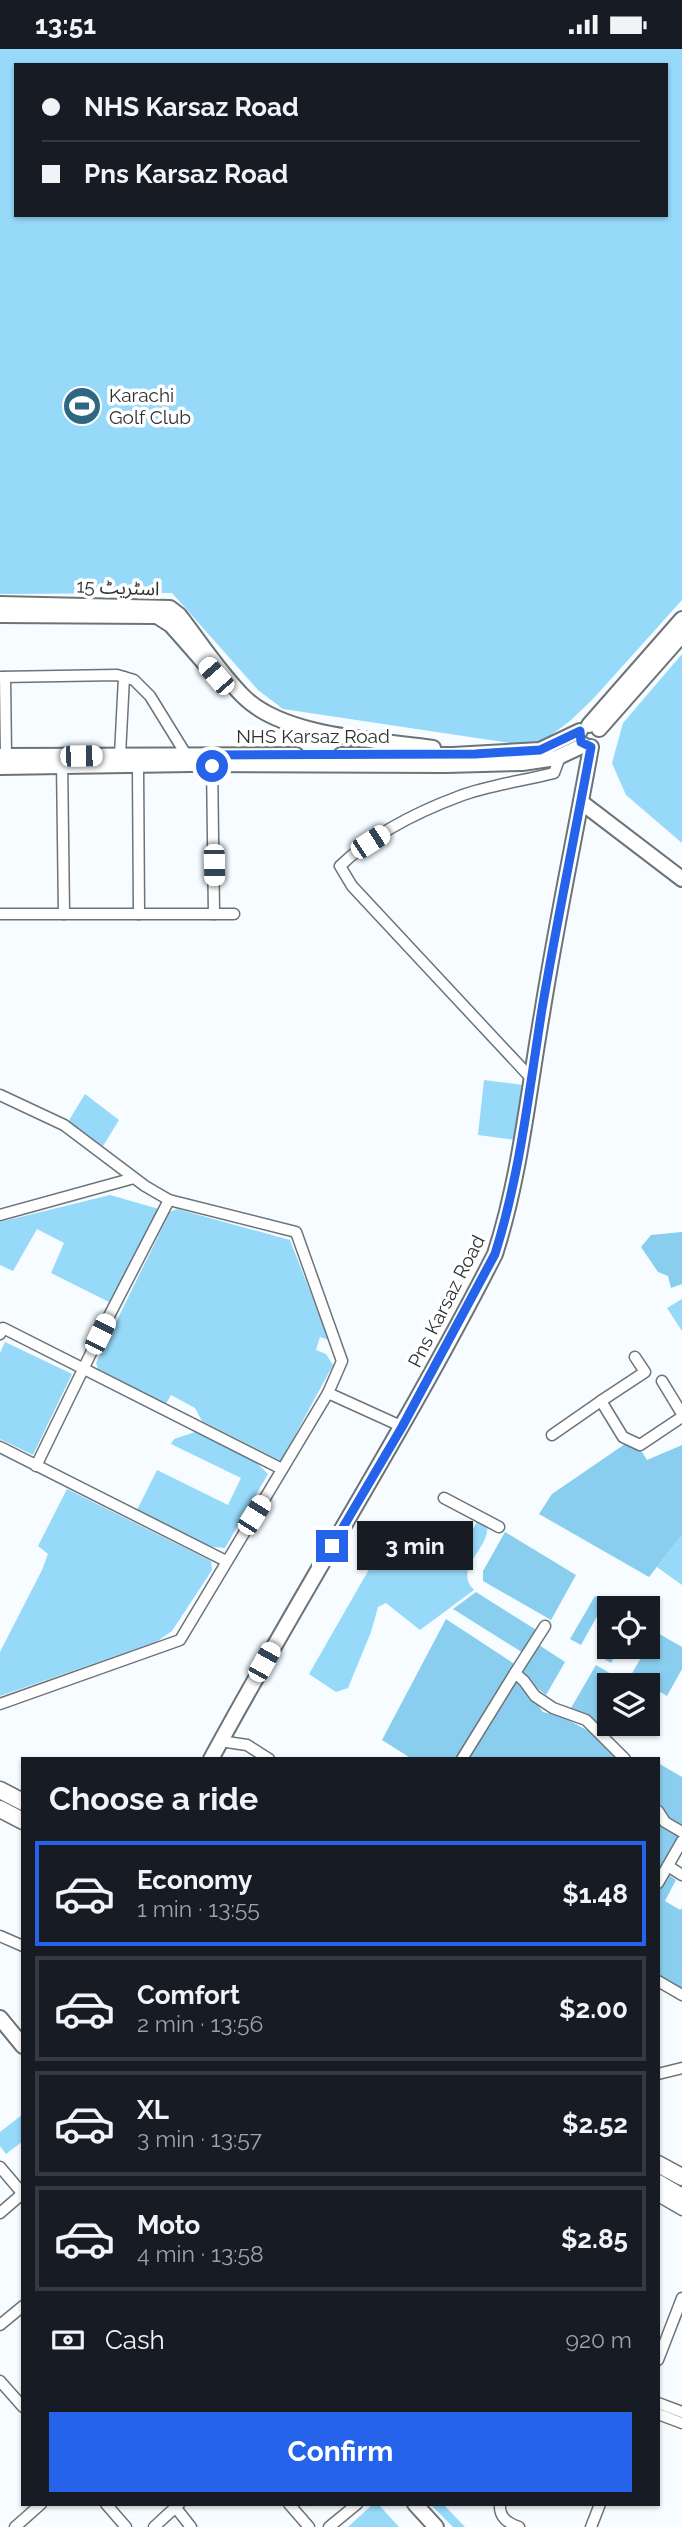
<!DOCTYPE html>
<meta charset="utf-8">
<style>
:root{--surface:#171b24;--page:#242831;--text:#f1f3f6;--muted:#9ea1a6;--line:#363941;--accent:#2563eb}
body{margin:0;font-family:Raleway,"Noto Sans Arabic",sans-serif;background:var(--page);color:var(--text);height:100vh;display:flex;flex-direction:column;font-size:26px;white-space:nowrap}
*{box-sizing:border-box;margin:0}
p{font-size:23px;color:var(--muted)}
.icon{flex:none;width:38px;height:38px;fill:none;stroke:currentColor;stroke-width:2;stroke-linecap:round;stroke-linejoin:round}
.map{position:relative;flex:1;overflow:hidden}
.side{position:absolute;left:21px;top:1708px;width:639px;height:749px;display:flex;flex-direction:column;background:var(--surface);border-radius:0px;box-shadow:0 2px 5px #0004}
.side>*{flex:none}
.top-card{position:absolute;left:14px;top:14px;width:654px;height:154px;border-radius:0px;box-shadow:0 2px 5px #0004;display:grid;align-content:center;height:154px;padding:0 28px;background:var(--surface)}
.fabs{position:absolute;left:597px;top:1547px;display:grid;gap:14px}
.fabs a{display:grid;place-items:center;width:63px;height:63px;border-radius:0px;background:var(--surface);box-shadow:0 2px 5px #0004;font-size:35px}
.end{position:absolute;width:32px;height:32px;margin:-16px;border:9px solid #2563eb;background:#fff;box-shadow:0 0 0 4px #fff}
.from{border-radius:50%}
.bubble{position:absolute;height:49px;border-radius:0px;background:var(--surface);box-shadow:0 2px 5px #0004;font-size:23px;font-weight:700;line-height:49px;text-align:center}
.car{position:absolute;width:21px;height:42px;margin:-21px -10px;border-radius:9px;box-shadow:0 0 5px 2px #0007;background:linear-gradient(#fff 24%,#345 0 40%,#fff 0 76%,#345 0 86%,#fff 0)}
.top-card b{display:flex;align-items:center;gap:24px;height:66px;font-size:26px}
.top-card b+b{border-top:2px solid var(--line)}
.top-card i{width:18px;height:18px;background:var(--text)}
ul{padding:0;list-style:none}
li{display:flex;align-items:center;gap:21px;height:105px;margin:0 14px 10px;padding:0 14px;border:4px solid var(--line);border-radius:0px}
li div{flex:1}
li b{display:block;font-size:26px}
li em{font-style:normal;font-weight:700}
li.active{border-color:var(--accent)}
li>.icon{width:63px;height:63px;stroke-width:1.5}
h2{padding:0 28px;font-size:32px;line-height:84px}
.pay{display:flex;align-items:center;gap:18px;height:77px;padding:0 28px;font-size:26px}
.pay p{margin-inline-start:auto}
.action{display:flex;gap:14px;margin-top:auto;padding:14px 28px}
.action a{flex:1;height:80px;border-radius:0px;background:var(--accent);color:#fff;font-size:28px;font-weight:700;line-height:80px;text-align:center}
.status{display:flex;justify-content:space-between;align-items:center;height:49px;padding:0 35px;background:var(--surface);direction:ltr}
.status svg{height:19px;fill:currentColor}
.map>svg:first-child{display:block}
.green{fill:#96d9f9;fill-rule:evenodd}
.forest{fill:#8aceef}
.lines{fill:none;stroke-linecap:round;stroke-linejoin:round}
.street-casing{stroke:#6c7478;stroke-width:13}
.secondary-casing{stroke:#6c7478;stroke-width:18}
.primary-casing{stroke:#6c7478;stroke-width:19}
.street{stroke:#fff;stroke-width:10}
.secondary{stroke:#fff;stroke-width:14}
.primary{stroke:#fff;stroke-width:16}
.route{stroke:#2563eb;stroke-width:9}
.labels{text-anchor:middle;stroke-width:7;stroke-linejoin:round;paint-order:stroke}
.poi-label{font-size:19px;fill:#2d3133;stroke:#fff;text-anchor:start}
.street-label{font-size:19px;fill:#2d3133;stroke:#fff}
</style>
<div class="status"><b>13:51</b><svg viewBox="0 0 49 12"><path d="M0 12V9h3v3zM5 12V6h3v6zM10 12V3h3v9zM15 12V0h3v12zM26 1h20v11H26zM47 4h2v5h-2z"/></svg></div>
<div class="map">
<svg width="682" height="2478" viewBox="0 0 682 2478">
<rect width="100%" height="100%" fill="#f6fcff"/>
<!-- green -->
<g class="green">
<path d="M0 0H682V551L593 650 570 672 543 692 516 695 283 660 258 641 172 544 0 545ZM16 16H667V166H16Z"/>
<path d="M682 605V794L626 746 612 714 623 674Z"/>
<path d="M484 1031 523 1036 516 1091 478 1086Z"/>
<path d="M85 1045 119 1071 103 1097 68 1073Z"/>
<path d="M110 1146 159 1160 111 1254 51 1224 64 1194 37 1180 13 1222 0 1216V1173Z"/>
<path d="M177 1160 290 1191 329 1291 320 1288 316 1301 326 1305 333 1316 281 1412 202 1372 195 1359 171 1346 166 1355 98 1320 96 1314 170 1163Z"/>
<path d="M682 1250V1282L667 1259Z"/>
<path d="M5 1293 72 1325 33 1406 0 1390V1304Z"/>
<path d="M195 1383 255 1412 268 1425 225 1499 212 1498 137 1461 157 1421 228 1456 241 1429 171 1395 174 1390Z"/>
<path d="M67 1440 211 1512 212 1521 172 1582 156 1593 0 1647V1603L42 1521 48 1505 38 1497Z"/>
<path d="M478 1471 487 1476C491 1499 452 1519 474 1541L420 1581 386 1554 378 1558 371 1583 348 1639 336 1643 309 1625 395 1475 456 1511Z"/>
<path d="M682 1486V1536L657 1518Z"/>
<path d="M23 2065V2092L6 2105 0 2097V2083Z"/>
<path d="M373 2455H378L399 2478H348Z"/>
<path d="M430 2455H443L465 2478H453Z"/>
</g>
<!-- forest -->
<g class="forest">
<path d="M682 1183V1235L671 1239 668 1227 658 1223 641 1198 651 1186Z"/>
<path d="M625 1395 639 1398 647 1411 682 1396V1486L649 1528 539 1465 552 1445Z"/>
<path d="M505 1483 576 1526 551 1571 483 1532V1522Z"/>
<path d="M476 1543 538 1582 525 1605 453 1560Z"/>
<path d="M595 1547 605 1553 581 1596 570 1590Z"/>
<path d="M446 1570 516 1616 459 1710H412L382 1691Z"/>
<path d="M656 1583 682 1598V1620L667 1647 631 1626Z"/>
<path d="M609 1593V1598H620L611 1614 601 1608Z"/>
<path d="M536 1594 565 1613 546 1646 517 1624Z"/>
<path d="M596 1616 630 1636H609V1675H614L611 1681 571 1659Z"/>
<path d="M516 1627 543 1663 563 1668 594 1685 620 1710H466Z"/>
<path d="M658 1714 682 1728V1777C650 1760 658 1747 658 1714Z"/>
<path d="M658 1772 664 1779 679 1787 658 1825Z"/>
<path d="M668 1825 676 1831 665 1852 680 1861 682 1859V1939L658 1926V1842Z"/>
</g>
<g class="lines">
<defs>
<g id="street">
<path d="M0 628 117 626 134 631 150 647 187 707"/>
<path d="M5 628 6 707"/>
<path d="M120 706 124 628"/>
<path d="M62 711 64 865"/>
<path d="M212 712 214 865"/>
<path d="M138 718 139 865"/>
<path d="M0 865H234"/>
<path d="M531 1029 352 837 340 817C373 785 417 763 460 747 489 736 523 732 554 724L560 708"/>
<path d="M0 1046 64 1076 145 1137 169 1151 296 1183 342 1312 328 1344 180 1591 0 1655"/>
<path d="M0 1166 134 1129"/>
<path d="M0 1285 3 1279 282 1420"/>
<path d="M635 1308 645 1323 601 1352 623 1388 640 1396 682 1368"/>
<path d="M662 1332 682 1365"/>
<path d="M328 1344 403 1378"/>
<path d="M552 1386 601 1352"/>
<path d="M0 1398 226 1512"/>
<path d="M36 1417 109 1267 169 1151"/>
<path d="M444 1449 499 1478"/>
<path d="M545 1577 515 1624 524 1632 535 1647 553 1659 586 1671 625 1710"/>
<path d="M220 1692 247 1696 269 1710"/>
<path d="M462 1710 515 1624"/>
<path d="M658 1762 665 1773 682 1783"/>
<path d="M668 1817 682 1826"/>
<path d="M658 1834 682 1792"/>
<path d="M0 1887 23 1897"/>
<path d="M658 1932 682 1946"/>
<path d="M658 2025 682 2019"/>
<path d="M0 2118 23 2145"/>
<path d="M658 2147 682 2161"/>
<path d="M0 2164 22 2145"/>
<path d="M0 2276 23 2257"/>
<path d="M658 2311 682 2249"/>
<path d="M0 2332 23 2358"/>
<path d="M658 2354 682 2363"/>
<path d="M658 2365 682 2374"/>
<path d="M106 2455 126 2478"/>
<path d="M289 2455 309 2478"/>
<path d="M500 2455C499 2469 508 2474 519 2478"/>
<path d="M176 2459 191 2478"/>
<path d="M15 2478 41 2455"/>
<path d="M154 2478 179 2455"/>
<path d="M329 2478 357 2455"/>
<path d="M591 2478 600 2455"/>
</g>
<g id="secondary">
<path d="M0 555 170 559 179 566C200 593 219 623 243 647 283 688 378 691 433 699"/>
<path d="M0 566 157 567 171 576 214 625"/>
<path d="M589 676 682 570"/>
<path d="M599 680 682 586"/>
<path d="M341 706H453L540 701 580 682"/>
<path d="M0 707 296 706"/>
<path d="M0 718 191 715 446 716 522 714 556 709 584 696"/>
<path d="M581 753 682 830"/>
<path d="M211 1710C303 1540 407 1378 495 1205 520 1128 528 1045 542 965 556 876 575 787 591 698"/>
<path d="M0 1969 23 1997"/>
<path d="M415 2455 436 2478"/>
</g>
<g id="primary">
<path d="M0 1741 23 1753"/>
<path d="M0 1760 23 1772"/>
<path d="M658 2115 682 2128"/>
<path d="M658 2134 682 2148"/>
</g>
</defs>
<!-- street casing -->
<use href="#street" class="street-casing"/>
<!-- secondary casing -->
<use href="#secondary" class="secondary-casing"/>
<!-- primary casing -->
<use href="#primary" class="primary-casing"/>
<!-- street -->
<use href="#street" class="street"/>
<!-- secondary -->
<use href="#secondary" class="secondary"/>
<!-- primary -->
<use href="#primary" class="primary"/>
</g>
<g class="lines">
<!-- route -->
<path class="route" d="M212 717V706L475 705 540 701 580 682 581 693 591 698C575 785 557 872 542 960 529 1042 520 1126 495 1205L402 1378 332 1497"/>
</g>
<!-- icons -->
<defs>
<symbol id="stadium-disc" viewBox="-11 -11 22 22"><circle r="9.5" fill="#2e6780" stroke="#fff"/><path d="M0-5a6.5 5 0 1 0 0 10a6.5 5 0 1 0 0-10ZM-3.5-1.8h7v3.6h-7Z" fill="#fff"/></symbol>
</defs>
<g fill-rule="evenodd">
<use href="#stadium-disc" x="60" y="335" width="44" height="44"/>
</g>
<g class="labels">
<!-- poi labels -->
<g class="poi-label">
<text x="109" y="353">Karachi<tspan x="109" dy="22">Golf Club</tspan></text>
</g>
<!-- street labels -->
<g class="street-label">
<text transform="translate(118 538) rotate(2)" y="7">اسٹریٹ 15</text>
<text x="313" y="694">NHS Karsaz Road</text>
<text transform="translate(446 1252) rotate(-63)" y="7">Pns Karsaz Road</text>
</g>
</g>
</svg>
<div class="fabs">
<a><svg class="icon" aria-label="locate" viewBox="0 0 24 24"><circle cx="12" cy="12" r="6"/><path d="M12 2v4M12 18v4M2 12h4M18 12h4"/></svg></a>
<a><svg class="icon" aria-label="layers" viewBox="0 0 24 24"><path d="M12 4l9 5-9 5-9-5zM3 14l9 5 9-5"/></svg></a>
</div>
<i class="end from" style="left:212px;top:717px"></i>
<i class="end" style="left:332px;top:1497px"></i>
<div class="bubble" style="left:357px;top:1472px;width:116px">3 min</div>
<i class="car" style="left:216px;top:627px;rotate:319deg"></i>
<i class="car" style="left:81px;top:707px;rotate:89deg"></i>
<i class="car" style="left:370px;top:793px;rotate:57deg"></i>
<i class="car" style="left:214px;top:816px;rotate:179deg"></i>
<i class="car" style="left:100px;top:1285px;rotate:26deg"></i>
<i class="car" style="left:254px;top:1466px;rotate:32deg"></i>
<i class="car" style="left:264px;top:1613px;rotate:29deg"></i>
<div class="top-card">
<b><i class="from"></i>NHS Karsaz Road</b>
<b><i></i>Pns Karsaz Road</b>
</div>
<section class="side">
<h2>Choose a ride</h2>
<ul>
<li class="active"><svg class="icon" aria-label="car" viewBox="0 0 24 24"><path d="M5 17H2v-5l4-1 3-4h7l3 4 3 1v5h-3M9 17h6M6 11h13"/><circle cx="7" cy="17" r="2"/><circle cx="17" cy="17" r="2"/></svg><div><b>Economy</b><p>1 min · 13:55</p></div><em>$1.48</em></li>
<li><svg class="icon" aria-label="car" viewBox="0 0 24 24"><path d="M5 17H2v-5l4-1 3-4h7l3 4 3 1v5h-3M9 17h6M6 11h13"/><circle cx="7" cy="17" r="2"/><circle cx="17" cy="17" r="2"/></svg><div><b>Comfort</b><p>2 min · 13:56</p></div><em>$2.00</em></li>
<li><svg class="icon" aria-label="car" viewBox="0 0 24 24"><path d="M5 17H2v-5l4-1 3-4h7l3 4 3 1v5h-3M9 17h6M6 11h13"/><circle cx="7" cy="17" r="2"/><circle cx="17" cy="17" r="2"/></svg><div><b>XL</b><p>3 min · 13:57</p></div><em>$2.52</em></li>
<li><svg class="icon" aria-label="car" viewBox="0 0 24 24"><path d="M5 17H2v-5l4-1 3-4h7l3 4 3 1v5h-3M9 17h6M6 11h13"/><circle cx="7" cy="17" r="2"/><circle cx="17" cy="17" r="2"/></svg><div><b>Moto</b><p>4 min · 13:58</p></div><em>$2.85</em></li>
</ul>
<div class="pay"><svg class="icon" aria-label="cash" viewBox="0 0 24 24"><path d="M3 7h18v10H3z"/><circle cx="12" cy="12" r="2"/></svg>Cash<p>920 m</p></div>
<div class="action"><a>Confirm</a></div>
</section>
</div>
